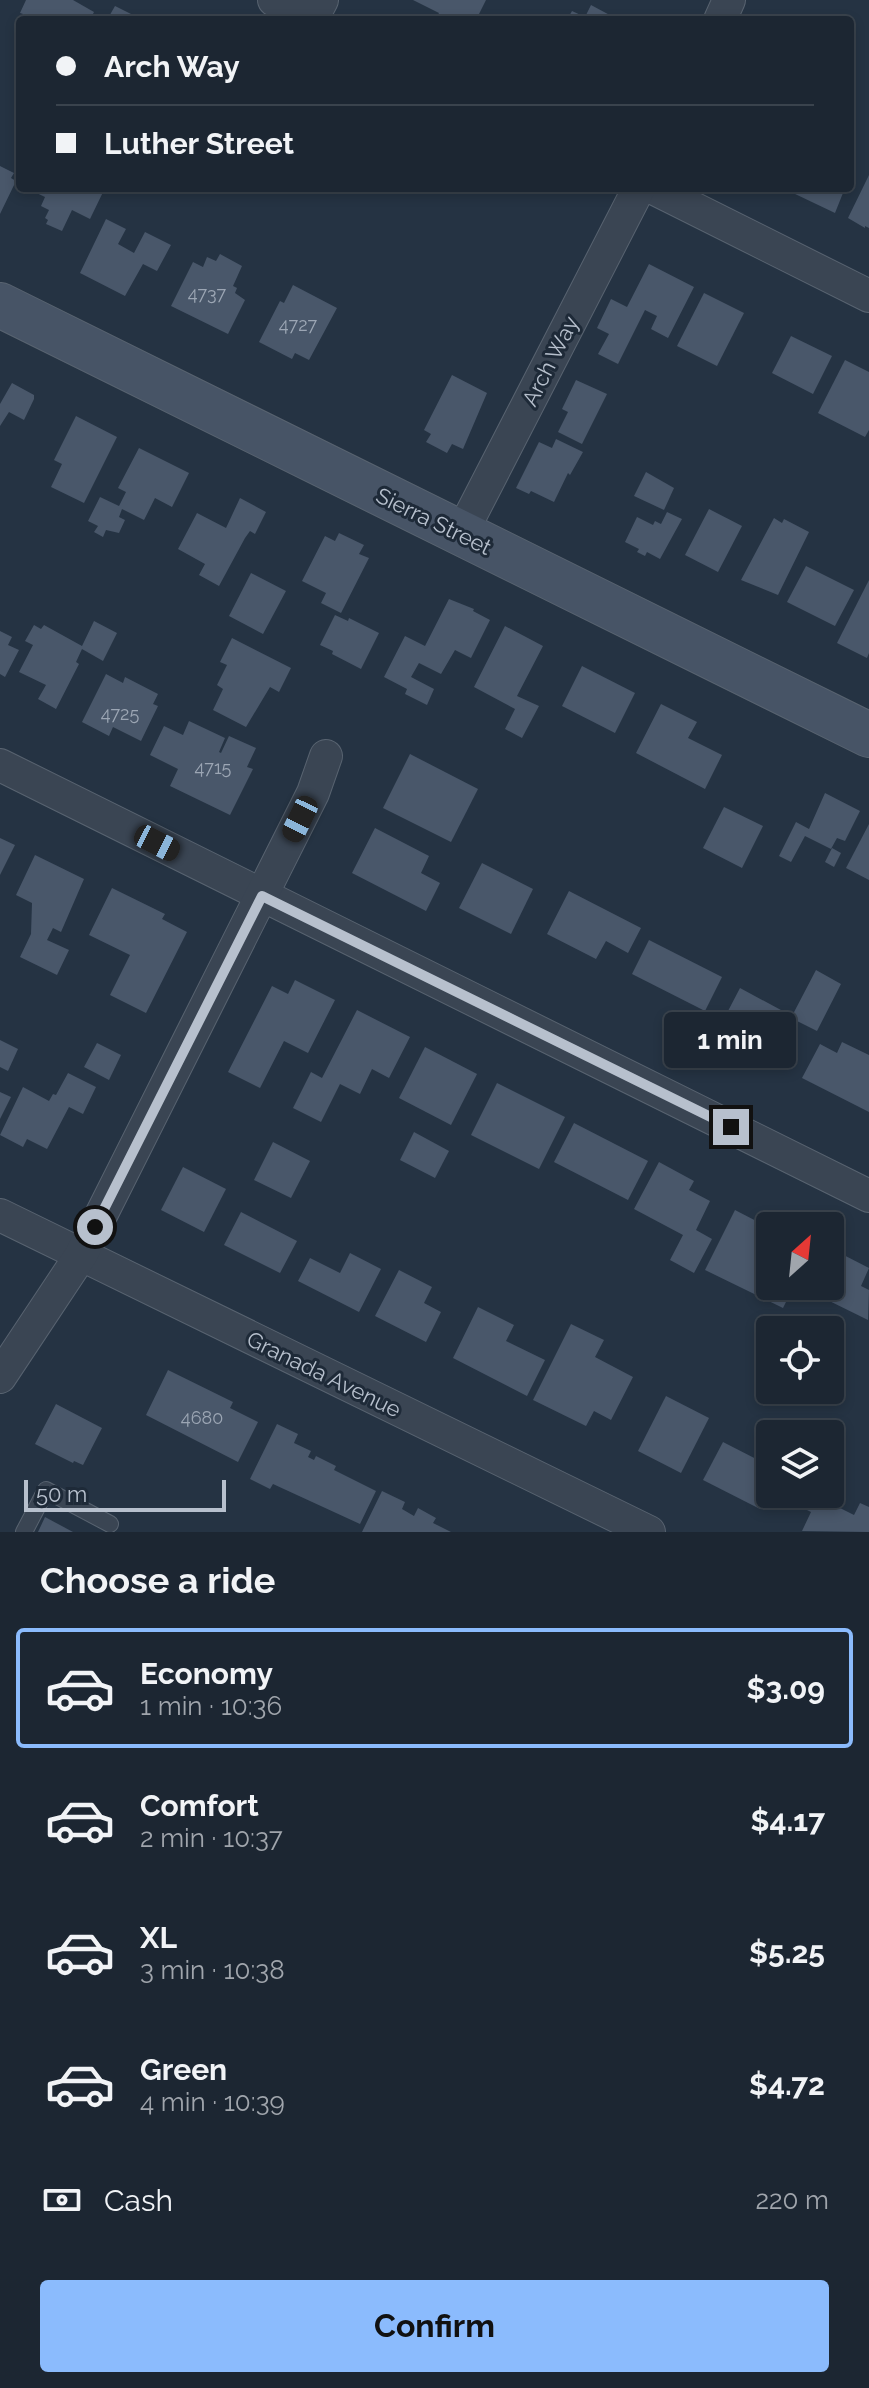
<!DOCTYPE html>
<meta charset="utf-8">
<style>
:root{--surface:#1c2632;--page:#29323e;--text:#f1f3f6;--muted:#a0a5ac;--line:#3a434d;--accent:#8bbbfd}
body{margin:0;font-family:Raleway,sans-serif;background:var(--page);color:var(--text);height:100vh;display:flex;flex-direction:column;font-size:30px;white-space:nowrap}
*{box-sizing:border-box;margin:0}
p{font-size:26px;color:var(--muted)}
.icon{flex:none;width:44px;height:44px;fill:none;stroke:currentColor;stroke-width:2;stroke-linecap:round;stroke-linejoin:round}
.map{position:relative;height:1532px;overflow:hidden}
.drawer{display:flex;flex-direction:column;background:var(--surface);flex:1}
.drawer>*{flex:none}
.hud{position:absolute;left:16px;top:16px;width:838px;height:176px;border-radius:8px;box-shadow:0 4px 12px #0003,0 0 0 2px var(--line);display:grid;align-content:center;height:176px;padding:0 40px;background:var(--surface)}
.needle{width:52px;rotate:27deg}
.controls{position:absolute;left:756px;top:1212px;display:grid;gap:16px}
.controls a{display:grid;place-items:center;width:88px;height:88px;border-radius:8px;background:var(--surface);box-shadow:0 4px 12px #0003,0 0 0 2px var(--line);font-size:40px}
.scale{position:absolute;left:24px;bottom:20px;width:202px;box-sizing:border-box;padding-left:8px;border:4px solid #b7c0cd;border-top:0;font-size:22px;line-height:28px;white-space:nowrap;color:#b7c0cd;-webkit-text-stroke:6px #1e2a38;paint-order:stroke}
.end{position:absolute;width:36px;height:36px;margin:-18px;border:10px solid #b7c0cd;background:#111;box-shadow:0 0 0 4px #111}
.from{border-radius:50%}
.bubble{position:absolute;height:56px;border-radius:8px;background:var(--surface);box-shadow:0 4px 12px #0003,0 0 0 2px var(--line);font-size:26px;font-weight:700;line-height:56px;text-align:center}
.car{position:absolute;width:24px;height:48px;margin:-24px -12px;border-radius:10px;box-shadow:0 0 6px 2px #0007;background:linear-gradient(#222 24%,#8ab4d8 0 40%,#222 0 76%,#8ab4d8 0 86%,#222 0)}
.hud b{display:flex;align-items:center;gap:28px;height:76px;font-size:30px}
.hud b+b{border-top:2px solid var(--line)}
.hud i{width:20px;height:20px;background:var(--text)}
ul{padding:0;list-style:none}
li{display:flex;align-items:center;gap:24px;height:120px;margin:0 16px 12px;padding:0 24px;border:4px solid transparent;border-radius:8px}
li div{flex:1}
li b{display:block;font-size:30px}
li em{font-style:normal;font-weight:700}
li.active{border-color:var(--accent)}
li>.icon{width:72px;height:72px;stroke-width:1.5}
h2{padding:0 40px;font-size:36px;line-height:96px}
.pay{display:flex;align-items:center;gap:20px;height:88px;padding:0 40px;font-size:30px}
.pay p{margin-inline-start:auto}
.button{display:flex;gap:16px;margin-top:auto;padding:16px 40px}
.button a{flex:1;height:92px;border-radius:8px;background:var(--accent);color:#111;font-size:32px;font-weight:700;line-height:92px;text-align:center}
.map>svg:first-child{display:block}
.building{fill:#49576a}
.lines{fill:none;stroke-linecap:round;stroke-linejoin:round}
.lane-casing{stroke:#586370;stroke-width:18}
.street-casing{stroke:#586370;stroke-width:34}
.secondary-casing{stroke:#586370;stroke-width:46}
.lane{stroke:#3a4553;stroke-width:16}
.street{stroke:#3a4553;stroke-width:32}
.secondary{stroke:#475466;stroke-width:44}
.route{stroke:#b7c0cd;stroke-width:10}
.labels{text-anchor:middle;stroke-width:6;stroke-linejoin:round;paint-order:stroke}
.number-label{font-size:18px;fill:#9ca6b4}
.street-label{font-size:22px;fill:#b7c0cd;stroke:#1e2a38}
</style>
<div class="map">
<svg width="869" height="1532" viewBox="0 0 869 1532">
<rect width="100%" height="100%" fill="#253343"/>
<!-- building -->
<g class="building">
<path d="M26 0H73L94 12 90 20H20L23 14 20 13Z"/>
<path d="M413 0H486L476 20H435L439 13Z"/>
<path d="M591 5 619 20H567L572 11 585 17Z"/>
<path d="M115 6 143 20H107Z"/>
<path d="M0 166 14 173 11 178 16 181 0 214Z"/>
<path d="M869 175V228L865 226V228L848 218Z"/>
<path d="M26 188H105L90 219 72 210 62 231 46 224 48 220 45 218 49 210 41 206 45 197Z"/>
<path d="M795 188H845L835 213 793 193Z"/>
<path d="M106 219 126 229 118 244 134 253 145 232 171 245 157 271 143 264 125 296 80 273Z"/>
<path d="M220 254 242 266 233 286 237 288 235 293 245 300 228 334 171 306 193 262 203 267 207 257 216 261Z"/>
<path d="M649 264 694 287 668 338 651 329 657 316 645 310 618 364 598 354 609 334 597 328 611 299 627 307Z"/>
<path d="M293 285 337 308 309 360 295 353 292 359 259 342 280 301 284 303Z"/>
<path d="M704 293 744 313 717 366 677 346Z"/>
<path d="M791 336 832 356 813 394 772 373Z"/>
<path d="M845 360 869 372V430L865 437 818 413Z"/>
<path d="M452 375 487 393 463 449 452 444 447 453 426 442 431 434 424 430Z"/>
<path d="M576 380 607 394 582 444 558 432 568 412 562 409Z"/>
<path d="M12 383 34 395V399L24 420 9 412 0 426V404Z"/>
<path d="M76 416 117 437 84 503 51 487 62 464 54 460Z"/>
<path d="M556 439 583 452 570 475 568 473 554 502 531 491 529 494 516 488 539 442 552 448Z"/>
<path d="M139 448 189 473 172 507 155 498 144 520 122 509 119 517 125 520 119 533 106 530 103 537 94 532 98 526 88 521 100 497 119 506 126 492 118 488Z"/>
<path d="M646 472 674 488 664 510 634 496Z"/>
<path d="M240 498 266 512 255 534 250 531 245 538 219 586 199 575 205 564 178 549 197 513 226 528Z"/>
<path d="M709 509 742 526 718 572 685 555Z"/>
<path d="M667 512 682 519 660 559 647 552 645 556 637 552 639 549 625 542 637 517 653 525 655 521 661 524Z"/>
<path d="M774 518 782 523 784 519 809 532 778 595 741 580Z"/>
<path d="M339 533 364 545 359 554 369 558 341 613 321 603 326 593 302 581 325 536 335 541Z"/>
<path d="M806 566 854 590 835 626 787 602Z"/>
<path d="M251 573 286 591 263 634 229 616Z"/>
<path d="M869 580V653L867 658 837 643Z"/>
<path d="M449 599 474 609 473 611 490 620 471 658 455 650 441 674 419 663 411 677 434 689 427 705 405 694 407 689 384 677 405 636 425 646Z"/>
<path d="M335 615 348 621 349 618 379 633 361 669 332 654 333 651 320 645Z"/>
<path d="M94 621 117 633 103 661 82 649 76 662 79 664 56 709 38 699 46 685 19 672 33 645 25 641 34 625 41 629 44 625 82 646Z"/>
<path d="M505 626 543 646 517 696 539 706 522 738 505 729 515 709 474 687Z"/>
<path d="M0 631 12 637 8 645 19 650 5 677 0 674Z"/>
<path d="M232 638 291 668 279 692 270 687 246 727 213 710 223 689 217 685 227 665 220 662Z"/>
<path d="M582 666 635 693 615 733 562 706Z"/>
<path d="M106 674 123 683 125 677 158 694 153 704 158 706 141 741 113 727 109 736 82 722Z"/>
<path d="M661 704 697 722 688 738 722 755 705 789 636 753Z"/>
<path d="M189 721 225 738 219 752 221 753 229 736 256 748 247 767 253 769 230 815 170 786 178 769 150 755 164 726 183 735Z"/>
<path d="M410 754 478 789 451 842 383 808Z"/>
<path d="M825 793 860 811 845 841 837 838 831 849 805 836 791 862 779 856 796 822 809 829Z"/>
<path d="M724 807 763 826 742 868 703 848Z"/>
<path d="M869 824V880L846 868Z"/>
<path d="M375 828 429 856 421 873 440 883 426 911 352 873Z"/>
<path d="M0 838 15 845 0 875Z"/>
<path d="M832 848 841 853 834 867 825 862Z"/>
<path d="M35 855 84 879 61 932 53 928 47 940 69 950 57 975 20 957 31 934 32 903 16 895Z"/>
<path d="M482 863 533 889 511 934 459 908Z"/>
<path d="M112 888 165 914 162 919 187 932 146 1013 110 995 130 955 89 935Z"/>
<path d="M569 891 641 928 628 953 606 941 596 959 547 934Z"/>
<path d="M649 940 722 977 705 1011 632 974Z"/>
<path d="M816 970 841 984 817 1031 797 1021 775 1065 716 1034 740 988 792 1016Z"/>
<path d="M295 980 335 1000 308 1053 284 1041 260 1088 228 1072 272 986 288 994Z"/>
<path d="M357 1010 410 1037 389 1078 372 1069 360 1094 340 1084 321 1122 293 1108 311 1072 322 1078Z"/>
<path d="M0 1040 18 1049 8 1071 0 1067Z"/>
<path d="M842 1042 869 1055V1112L802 1078 820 1044 837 1053Z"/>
<path d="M97 1043 121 1055 109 1080 84 1067Z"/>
<path d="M425 1047 477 1074 451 1125 399 1098Z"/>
<path d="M68 1073 96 1087 83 1114 69 1107 47 1149 27 1139 23 1147 0 1135 23 1087 49 1101 53 1094 56 1095Z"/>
<path d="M497 1083 565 1117 539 1169 471 1135Z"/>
<path d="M0 1092 11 1097 0 1119Z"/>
<path d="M574 1123 648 1161 628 1200 554 1162Z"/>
<path d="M414 1132 449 1151 435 1178 400 1160Z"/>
<path d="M273 1142 310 1161 291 1198 254 1180Z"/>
<path d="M659 1162 694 1181 689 1190 710 1201 696 1230 712 1239 694 1273 670 1260 683 1235 634 1209Z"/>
<path d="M183 1167 226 1189 204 1232 161 1210Z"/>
<path d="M735 1210 770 1228V1286H794L783 1308 705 1270Z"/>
<path d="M241 1212 297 1241 280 1273 224 1245Z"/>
<path d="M830 1248 869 1268 861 1286 869 1290 868 1320 805 1289 807 1286H830Z"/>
<path d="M350 1253 381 1269 359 1312 298 1281 310 1258 340 1273Z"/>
<path d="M399 1270 432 1287 424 1303 441 1312 426 1342 375 1316Z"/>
<path d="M478 1307 514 1325 506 1341 545 1360 527 1396 453 1358Z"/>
<path d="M571 1324 604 1340 595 1357 633 1377 611 1420 594 1411 586 1426 533 1400Z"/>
<path d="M168 1370 233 1402 230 1408 258 1422 238 1462 146 1415Z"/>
<path d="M666 1396 709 1418 681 1473 638 1451Z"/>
<path d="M56 1404 102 1428 83 1465 74 1461 73 1463 35 1444Z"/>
<path d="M277 1424 298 1434 294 1443 311 1451 308 1457 314 1460 316 1456 336 1466 334 1470 376 1491 360 1524 273 1484 270 1489 250 1479Z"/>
<path d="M723 1442 770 1466V1490L760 1509 703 1480Z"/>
<path d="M830 1488 834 1490 828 1502 854 1515 860 1503 869 1507V1532L802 1531 811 1512 793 1503 798 1494H830Z"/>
<path d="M382 1491 405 1502 402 1509 414 1516 418 1508 436 1518 433 1523 451 1532H362Z"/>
<path d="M45 1517 73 1532H38Z"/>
</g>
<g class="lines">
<defs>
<path id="lane" d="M24 1532 46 1490 110 1524"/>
<g id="street">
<path d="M274 0 312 19 322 0"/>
<path d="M720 20 729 0"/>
<path d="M653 188 869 296"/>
<path d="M461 534 639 188"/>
<path d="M0 765 869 1196"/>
<path d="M0 1215 649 1532"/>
<path d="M0 1377 81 1255 313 793 326 756"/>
</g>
<path id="secondary" d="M0 305 869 735"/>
</defs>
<!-- lane casing -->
<use href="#lane" class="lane-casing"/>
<!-- street casing -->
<use href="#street" class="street-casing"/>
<!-- secondary casing -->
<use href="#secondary" class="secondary-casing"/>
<!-- lane -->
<use href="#lane" class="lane"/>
<!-- street -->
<use href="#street" class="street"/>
<!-- secondary -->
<use href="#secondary" class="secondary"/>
</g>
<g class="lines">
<!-- route -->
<path class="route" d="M95 1227 262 896 731 1127"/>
</g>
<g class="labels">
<!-- number labels -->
<g class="number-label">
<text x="207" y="300">4737</text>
<text x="298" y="331">4727</text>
<text x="120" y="720">4725</text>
<text x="213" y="774">4715</text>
<text x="202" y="1424">4680</text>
</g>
<!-- street labels -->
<g class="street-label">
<text transform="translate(550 361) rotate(-63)" y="8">Arch Way</text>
<text transform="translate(434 521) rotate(26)" y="8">Sierra Street</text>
<text transform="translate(324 1374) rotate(26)" y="8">Granada Avenue</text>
</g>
</g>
</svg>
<div class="controls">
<a><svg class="needle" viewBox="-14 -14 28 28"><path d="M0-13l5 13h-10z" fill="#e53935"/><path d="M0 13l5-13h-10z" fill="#a0a5ac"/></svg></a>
<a><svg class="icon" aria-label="locate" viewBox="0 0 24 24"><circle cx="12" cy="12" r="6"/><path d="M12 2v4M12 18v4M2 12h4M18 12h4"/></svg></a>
<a><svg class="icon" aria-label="layers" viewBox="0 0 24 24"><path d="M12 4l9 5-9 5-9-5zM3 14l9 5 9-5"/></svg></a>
</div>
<div class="scale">50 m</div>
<i class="end from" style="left:95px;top:1227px"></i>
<i class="end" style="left:731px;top:1127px"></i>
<div class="bubble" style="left:664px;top:1012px;width:132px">1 min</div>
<i class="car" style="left:300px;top:819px;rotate:206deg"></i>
<i class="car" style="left:157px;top:843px;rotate:117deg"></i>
<div class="hud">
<b><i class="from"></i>Arch Way</b>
<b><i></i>Luther Street</b>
</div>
</div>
<section class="drawer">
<h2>Choose a ride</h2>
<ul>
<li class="active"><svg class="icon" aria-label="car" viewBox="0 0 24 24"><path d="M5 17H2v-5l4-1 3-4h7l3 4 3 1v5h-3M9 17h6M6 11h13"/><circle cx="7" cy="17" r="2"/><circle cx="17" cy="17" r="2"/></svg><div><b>Economy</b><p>1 min · 10:36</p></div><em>$3.09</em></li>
<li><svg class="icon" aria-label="car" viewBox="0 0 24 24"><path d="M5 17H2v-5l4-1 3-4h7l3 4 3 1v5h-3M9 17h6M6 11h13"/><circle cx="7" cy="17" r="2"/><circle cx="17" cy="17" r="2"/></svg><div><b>Comfort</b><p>2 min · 10:37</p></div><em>$4.17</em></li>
<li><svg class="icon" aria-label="car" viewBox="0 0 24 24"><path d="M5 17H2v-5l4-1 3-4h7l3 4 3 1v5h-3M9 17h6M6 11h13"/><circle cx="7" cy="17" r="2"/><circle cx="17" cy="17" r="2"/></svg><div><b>XL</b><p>3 min · 10:38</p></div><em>$5.25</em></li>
<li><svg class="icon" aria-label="car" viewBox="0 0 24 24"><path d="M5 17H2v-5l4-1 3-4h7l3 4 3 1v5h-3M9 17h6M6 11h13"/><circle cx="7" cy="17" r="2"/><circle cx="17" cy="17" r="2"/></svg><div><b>Green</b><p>4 min · 10:39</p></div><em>$4.72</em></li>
</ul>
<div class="pay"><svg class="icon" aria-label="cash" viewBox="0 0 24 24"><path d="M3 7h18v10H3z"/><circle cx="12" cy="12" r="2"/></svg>Cash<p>220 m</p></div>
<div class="button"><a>Confirm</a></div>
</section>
